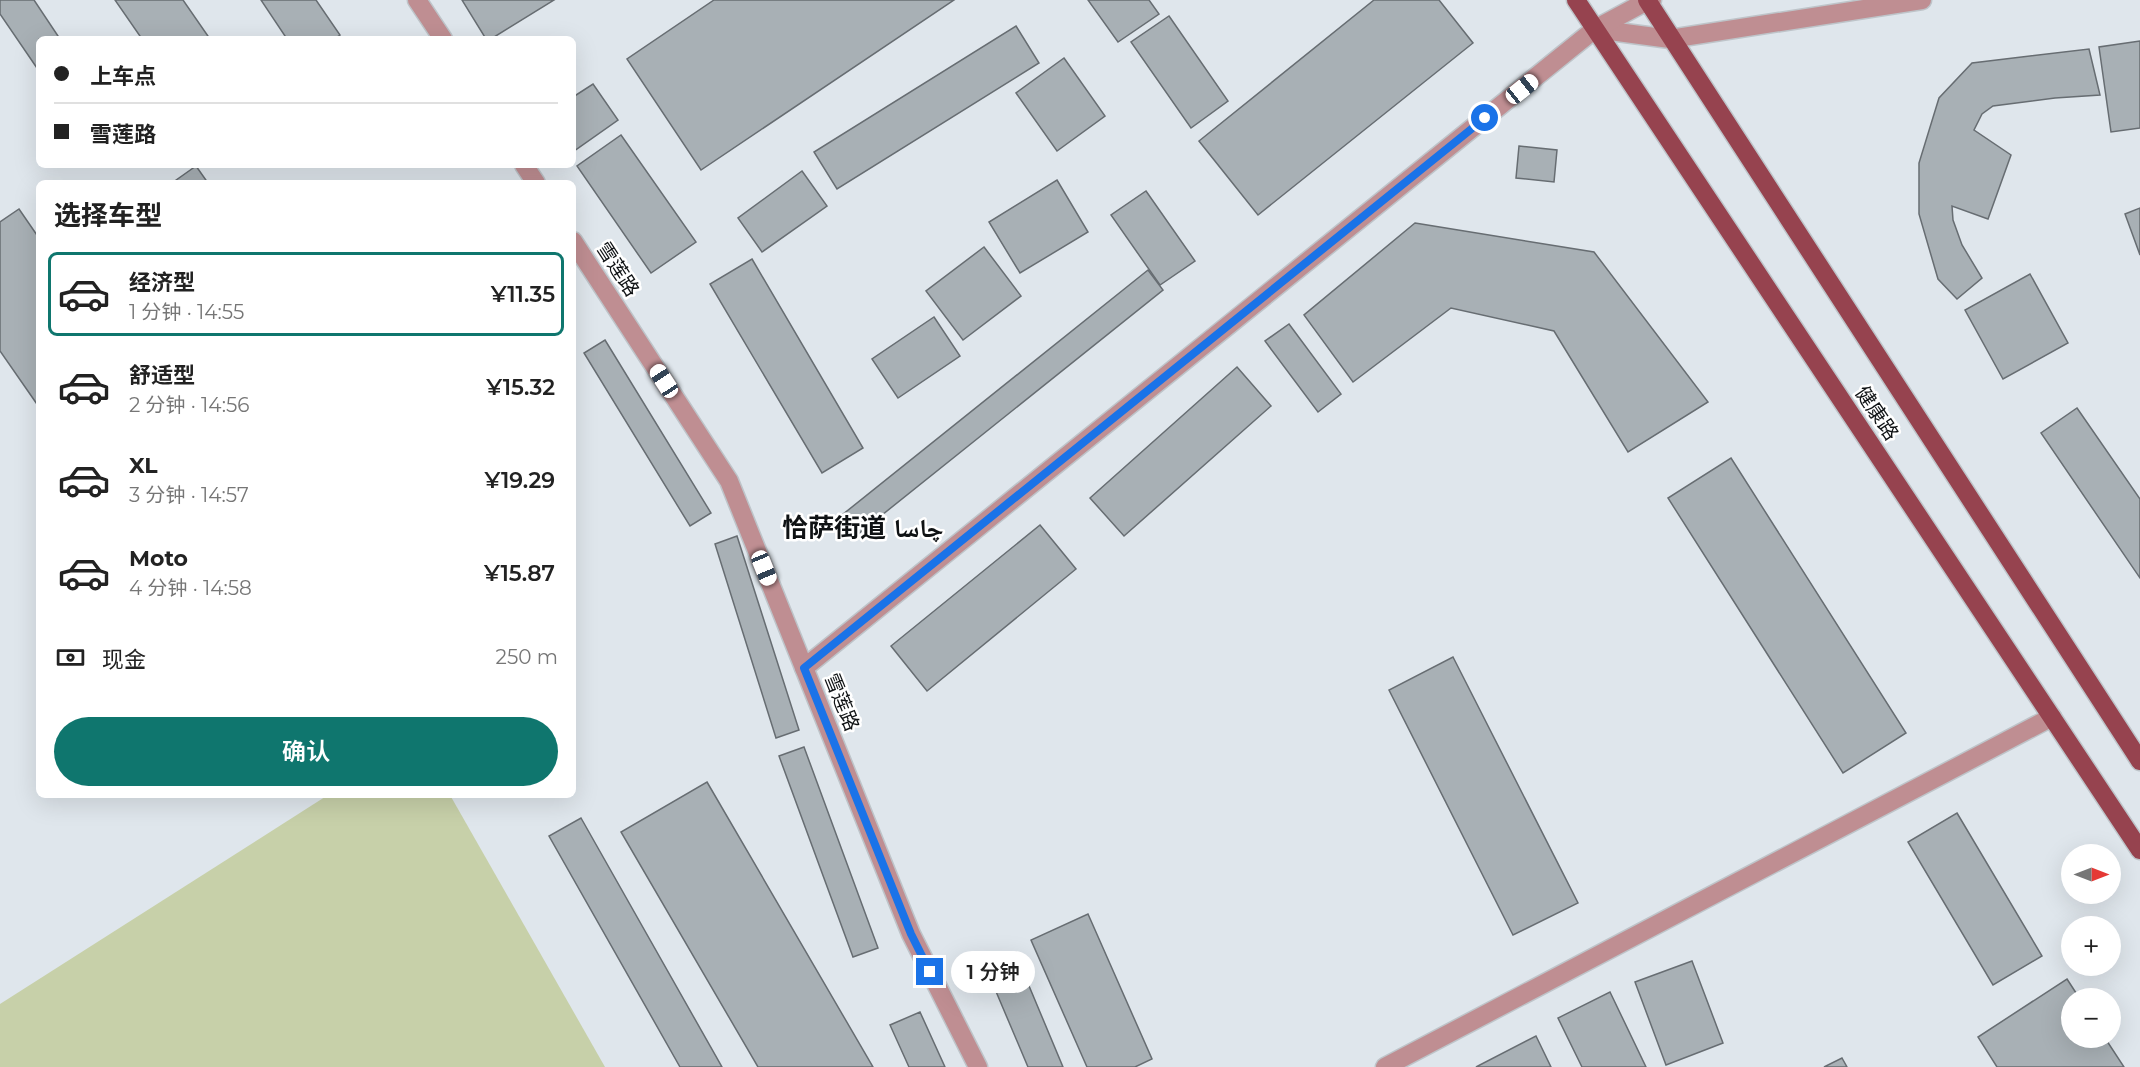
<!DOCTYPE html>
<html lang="zh">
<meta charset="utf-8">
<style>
:root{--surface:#fff;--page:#f6f6f6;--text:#222;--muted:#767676;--line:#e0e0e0;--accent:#0f766e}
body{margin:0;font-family:Montserrat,"Noto Naskh Arabic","Noto Sans SC",sans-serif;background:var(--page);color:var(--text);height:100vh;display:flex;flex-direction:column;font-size:22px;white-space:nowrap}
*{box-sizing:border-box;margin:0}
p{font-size:20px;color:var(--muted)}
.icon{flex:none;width:33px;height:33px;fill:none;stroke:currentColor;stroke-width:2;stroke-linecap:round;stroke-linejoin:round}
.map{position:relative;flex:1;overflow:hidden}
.panel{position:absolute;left:36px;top:180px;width:540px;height:618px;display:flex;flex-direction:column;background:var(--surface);border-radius:9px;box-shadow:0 6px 24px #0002}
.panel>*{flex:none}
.banner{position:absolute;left:36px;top:36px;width:540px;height:132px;border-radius:9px;box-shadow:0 6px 24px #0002;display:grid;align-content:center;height:132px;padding:0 18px;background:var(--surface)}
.needle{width:39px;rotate:90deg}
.buttons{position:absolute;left:2061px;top:844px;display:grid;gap:12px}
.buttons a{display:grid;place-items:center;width:60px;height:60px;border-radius:50%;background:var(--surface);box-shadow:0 6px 24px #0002;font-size:30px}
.end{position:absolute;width:27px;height:27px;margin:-14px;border:8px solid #1a73e8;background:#fff;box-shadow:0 0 0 3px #fff}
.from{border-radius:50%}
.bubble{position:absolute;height:42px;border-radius:21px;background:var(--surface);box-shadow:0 6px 24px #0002;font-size:20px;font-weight:600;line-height:42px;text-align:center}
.car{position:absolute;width:18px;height:36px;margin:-18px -9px;border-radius:8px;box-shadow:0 0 4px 2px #0007;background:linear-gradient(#fff 24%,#345 0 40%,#fff 0 76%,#345 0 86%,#fff 0)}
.banner b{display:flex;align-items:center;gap:21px;height:57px;font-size:22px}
.banner b+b{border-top:2px solid var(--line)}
.banner i{width:15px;height:15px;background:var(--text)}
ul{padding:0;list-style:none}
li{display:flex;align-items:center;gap:18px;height:84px;margin:0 12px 9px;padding:0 6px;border:3px solid transparent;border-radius:9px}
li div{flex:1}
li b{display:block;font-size:22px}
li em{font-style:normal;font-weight:600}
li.current{border-color:var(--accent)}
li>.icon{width:54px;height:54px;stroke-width:1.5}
h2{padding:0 18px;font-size:27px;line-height:72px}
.pay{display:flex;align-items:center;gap:15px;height:66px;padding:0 18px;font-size:22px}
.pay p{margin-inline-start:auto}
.primary-button{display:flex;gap:12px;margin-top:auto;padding:12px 18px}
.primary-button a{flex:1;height:69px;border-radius:36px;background:var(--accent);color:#fff;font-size:24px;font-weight:600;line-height:69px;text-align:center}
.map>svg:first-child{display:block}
.green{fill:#c7d0a9}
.building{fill:#a8b0b5;stroke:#676d72;stroke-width:1.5}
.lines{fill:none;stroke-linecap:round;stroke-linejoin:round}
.minor-casing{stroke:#bec4c9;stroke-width:21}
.major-casing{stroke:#bec4c9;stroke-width:21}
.minor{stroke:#bf8e92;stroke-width:18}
.major{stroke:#96434f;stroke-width:18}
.route{stroke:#1a73e8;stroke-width:8}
.labels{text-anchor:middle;stroke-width:5;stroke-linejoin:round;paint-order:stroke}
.street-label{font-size:20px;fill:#0f1214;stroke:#fff}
.district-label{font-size:26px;font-weight:bold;fill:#0f1214;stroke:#fff}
</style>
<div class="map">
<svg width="2140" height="1067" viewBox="0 0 2140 1067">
<rect width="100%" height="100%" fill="#dfe6ec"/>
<!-- green -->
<path class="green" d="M328 795H450L605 1067H0V1004Z"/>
<!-- building -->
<g class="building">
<path d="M0 0H34L60 39H39V71L0 14Z"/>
<path d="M115 0H183L210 39H142Z"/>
<path d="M261 0H316L340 35 334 39H287Z"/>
<path d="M462 0H554L491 39H486Z"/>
<path d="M714 0H954L701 170 627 59Z"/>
<path d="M1088 0H1149L1159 14 1118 42Z"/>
<path d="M1374 0H1439L1473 43 1258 215 1199 141Z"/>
<path d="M1169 16 1228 101 1191 128 1131 42Z"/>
<path d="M1016 26 1039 63 837 189 814 152Z"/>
<path d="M2140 41V128L2111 132 2099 47Z"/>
<path d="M2089 49 2100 95 2055 98 1993 106 1982 114 1974 130 2011 155 1988 219 1952 206 1953 220 1962 245 1982 278 1957 299 1938 279 1919 214V163L1939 98 1972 63Z"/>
<path d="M1064 58 1105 116 1057 151 1016 93Z"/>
<path d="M593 84 618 120 574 151 573 97Z"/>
<path d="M621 135 696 242 651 273 577 166Z"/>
<path d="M1519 146 1557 150 1554 182 1516 178Z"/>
<path d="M196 166 208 183H172Z"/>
<path d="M802 171 827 206 762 252 738 218Z"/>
<path d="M1057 180 1088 232 1020 273 989 222Z"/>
<path d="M1146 191 1195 261 1160 285 1111 215Z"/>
<path d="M2140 208V255L2125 214Z"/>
<path d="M19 209 39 238V407L0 351V222Z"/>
<path d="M1415 223 1594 252 1708 402 1628 452 1554 331 1451 308 1353 382 1304 315Z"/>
<path d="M984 247 1021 296 963 340 926 291Z"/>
<path d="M752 259 863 448 822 473 710 284Z"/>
<path d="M1148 270 1163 290 852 539 837 519Z"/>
<path d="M2030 274 2068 343 2003 379 1965 310Z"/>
<path d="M934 317 960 356 898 398 872 359Z"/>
<path d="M1289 324 1341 394 1318 412 1265 341Z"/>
<path d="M605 340 711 513 690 526 584 353Z"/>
<path d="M1237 367 1271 406 1124 536 1090 498Z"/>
<path d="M2077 408 2140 499V578L2041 433Z"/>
<path d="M1731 458 1906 733 1843 773 1668 498Z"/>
<path d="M1040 525 1076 569 927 691 891 646Z"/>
<path d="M737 536 799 730 776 738 715 544Z"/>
<path d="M1453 657 1578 903 1513 935 1389 690Z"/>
<path d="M804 747 878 948 853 957 779 756Z"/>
<path d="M707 782 873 1067H758L621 832Z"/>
<path d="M1957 813 2042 956 1993 985 1908 842Z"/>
<path d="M581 818 722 1067H680L549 836Z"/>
<path d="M1088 914 1152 1059 1135 1067H1087L1031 940Z"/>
<path d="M1692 961 1723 1043 1666 1065 1635 982Z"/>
<path d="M1019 962 1063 1067H1028L989 975Z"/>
<path d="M2067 979 2080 999H2072V1038H2105L2124 1067H1997L1978 1037Z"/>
<path d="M1610 992 1646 1067H1582L1558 1018Z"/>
<path d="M920 1012 945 1067H909L890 1025Z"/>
<path d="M1536 1036 1551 1067H1476Z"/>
<path d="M1842 1058 1847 1067H1824Z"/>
</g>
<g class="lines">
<defs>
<g id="minor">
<path d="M417 0 443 39"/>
<path d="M1595 29 1670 39 1922 0"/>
<path d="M524 165 536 183"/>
<path d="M573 241 729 481 911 934 978 1067"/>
<path d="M804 668 1595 29 1647 1 1652 0"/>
<path d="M1385 1067 2052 717"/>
</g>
<g id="major">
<path d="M1576 0 2140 850"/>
<path d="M1647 0 2140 761"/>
</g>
</defs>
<!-- minor casing -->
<use href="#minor" class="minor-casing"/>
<!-- major casing -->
<use href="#major" class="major-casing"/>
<!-- minor -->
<use href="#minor" class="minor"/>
<!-- major -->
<use href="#major" class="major"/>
</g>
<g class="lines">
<!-- route -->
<path class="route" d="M930 972 911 934 804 668 1485 118"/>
</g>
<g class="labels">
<!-- street labels -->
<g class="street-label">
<text transform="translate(618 269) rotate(57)" y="7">雪莲路</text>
<text transform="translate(1877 413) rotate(56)" y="7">健康路</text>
<text transform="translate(842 702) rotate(68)" y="7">雪莲路</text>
</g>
<!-- district labels -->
<g class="district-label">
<text x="863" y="537">恰萨街道 چاسا</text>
</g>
</g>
</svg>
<div class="buttons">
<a><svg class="needle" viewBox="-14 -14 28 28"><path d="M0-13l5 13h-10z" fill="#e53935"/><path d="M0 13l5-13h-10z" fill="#767676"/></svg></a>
<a>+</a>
<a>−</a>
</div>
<i class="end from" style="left:1485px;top:118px"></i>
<i class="end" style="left:930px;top:972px"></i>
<div class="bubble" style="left:951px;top:951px;width:84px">1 分钟</div>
<i class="car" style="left:1522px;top:89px;rotate:51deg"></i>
<i class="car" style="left:664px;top:381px;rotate:327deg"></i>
<i class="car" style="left:764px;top:568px;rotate:158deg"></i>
<div class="banner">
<b><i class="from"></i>上车点</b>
<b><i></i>雪莲路</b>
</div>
<section class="panel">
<h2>选择车型</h2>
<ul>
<li class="current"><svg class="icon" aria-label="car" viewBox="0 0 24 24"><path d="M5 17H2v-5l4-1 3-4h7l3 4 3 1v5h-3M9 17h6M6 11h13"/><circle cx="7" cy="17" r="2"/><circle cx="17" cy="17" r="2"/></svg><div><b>经济型</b><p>1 分钟 · 14:55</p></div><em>¥11.35</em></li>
<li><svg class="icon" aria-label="car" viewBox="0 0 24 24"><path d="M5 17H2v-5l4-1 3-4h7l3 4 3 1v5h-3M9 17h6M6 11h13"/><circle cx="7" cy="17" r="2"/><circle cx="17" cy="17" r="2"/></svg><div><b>舒适型</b><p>2 分钟 · 14:56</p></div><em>¥15.32</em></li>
<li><svg class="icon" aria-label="car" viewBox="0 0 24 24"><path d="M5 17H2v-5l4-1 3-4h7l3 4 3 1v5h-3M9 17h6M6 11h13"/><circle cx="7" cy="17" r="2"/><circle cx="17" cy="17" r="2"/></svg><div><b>XL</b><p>3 分钟 · 14:57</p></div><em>¥19.29</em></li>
<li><svg class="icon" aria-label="car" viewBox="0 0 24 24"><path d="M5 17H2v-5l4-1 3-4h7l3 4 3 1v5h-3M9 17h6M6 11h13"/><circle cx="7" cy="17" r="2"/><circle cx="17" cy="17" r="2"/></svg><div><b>Moto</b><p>4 分钟 · 14:58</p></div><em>¥15.87</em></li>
</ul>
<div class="pay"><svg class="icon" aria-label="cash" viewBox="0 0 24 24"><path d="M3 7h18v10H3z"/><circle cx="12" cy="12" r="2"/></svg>现金<p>250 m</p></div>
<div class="primary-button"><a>确认</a></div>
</section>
</div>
